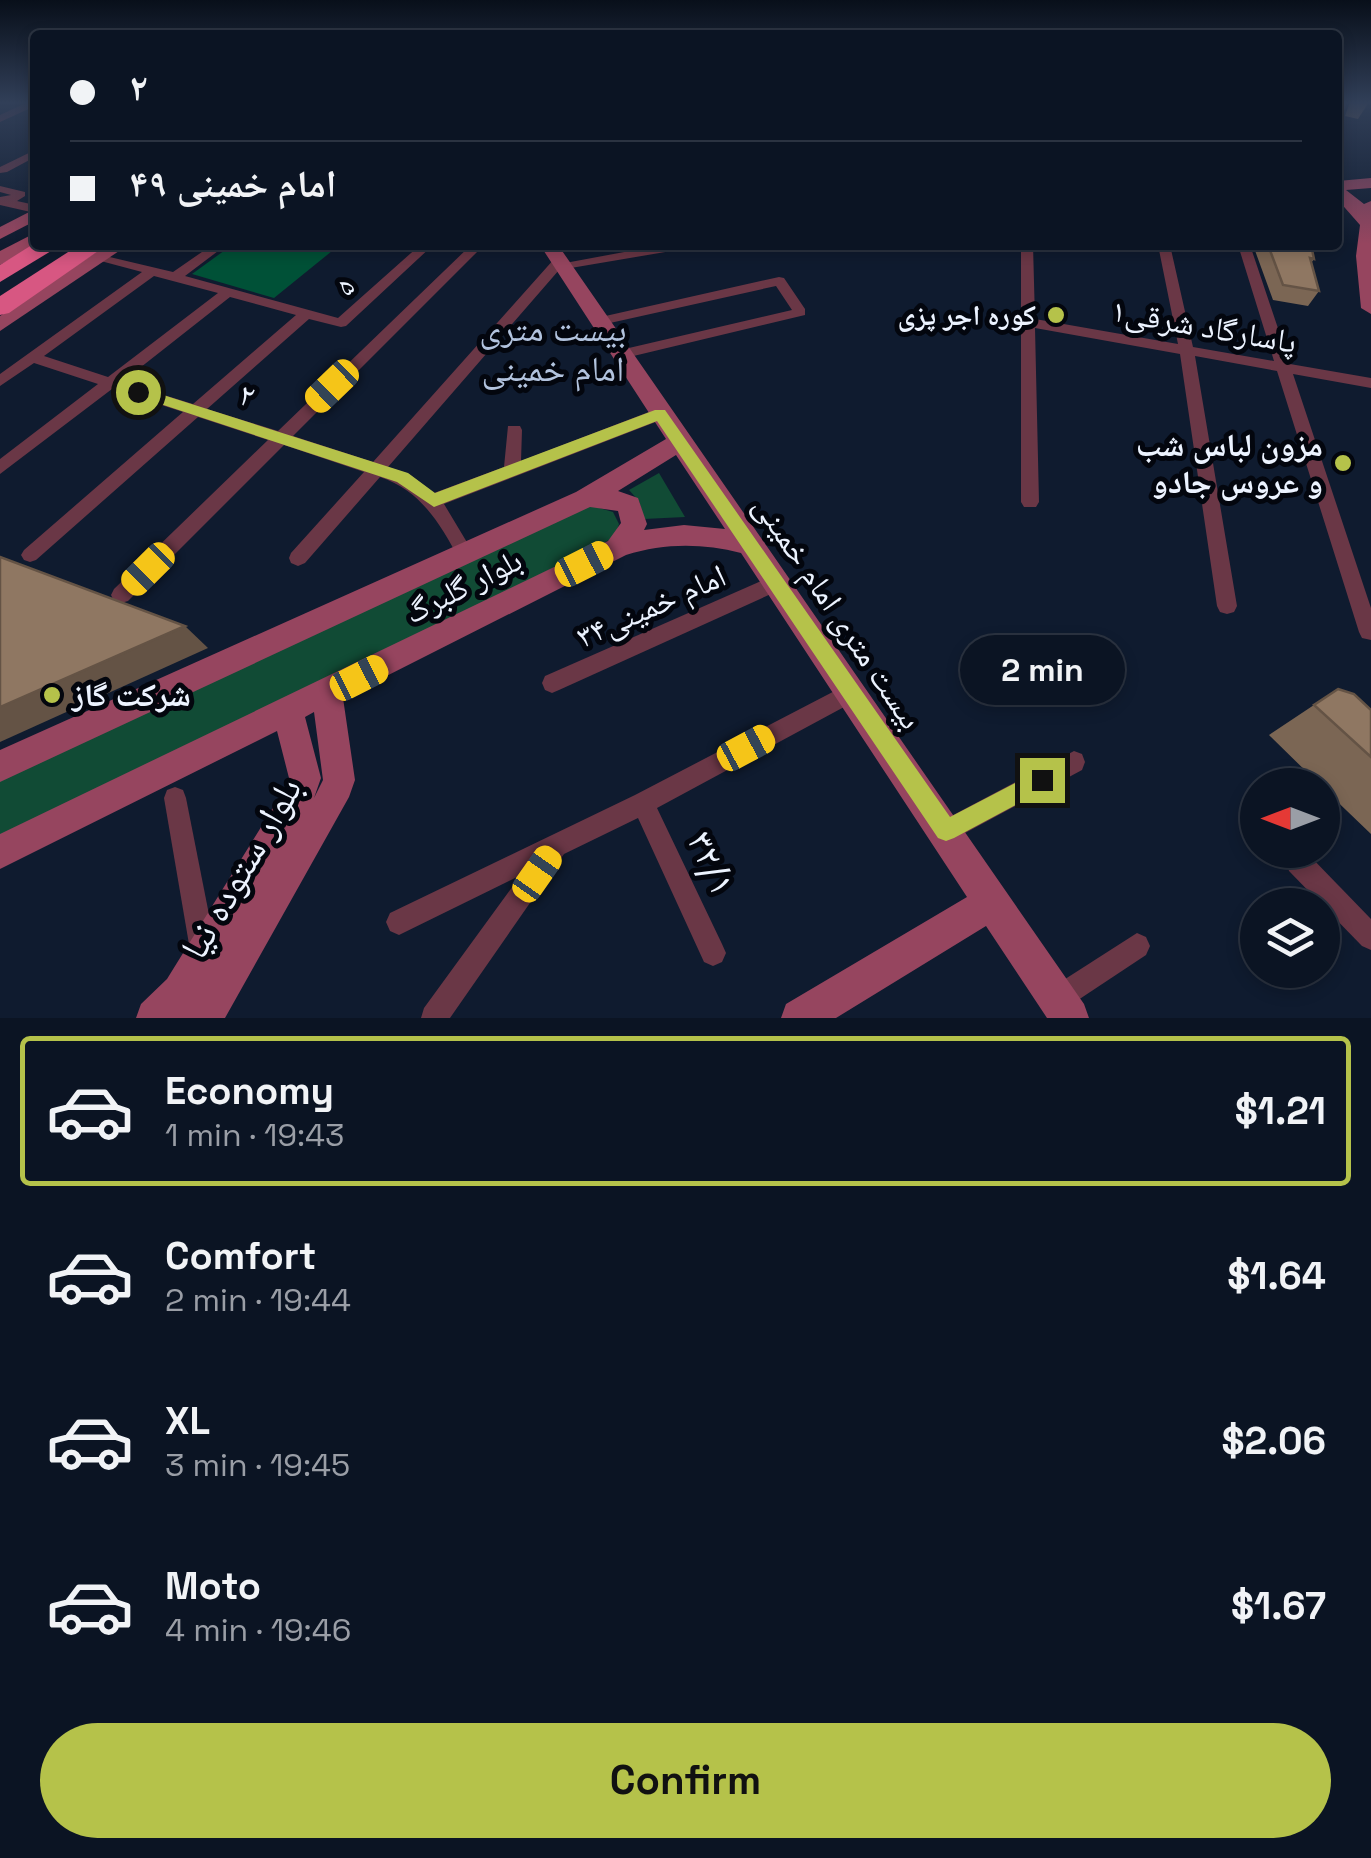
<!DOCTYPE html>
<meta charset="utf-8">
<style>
:root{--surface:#0b1423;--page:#141d2b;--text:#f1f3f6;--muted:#9a9ea6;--line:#2b3341;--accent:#b5c24a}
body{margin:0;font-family:"Space Grotesk","Noto Naskh Arabic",sans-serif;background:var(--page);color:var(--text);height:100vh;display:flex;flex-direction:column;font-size:38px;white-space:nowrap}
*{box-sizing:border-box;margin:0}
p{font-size:32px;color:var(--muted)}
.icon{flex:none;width:55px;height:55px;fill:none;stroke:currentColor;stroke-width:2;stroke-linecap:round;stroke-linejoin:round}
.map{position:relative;height:1018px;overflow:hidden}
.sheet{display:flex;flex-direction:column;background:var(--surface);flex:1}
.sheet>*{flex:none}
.banner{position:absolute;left:30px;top:30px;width:1312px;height:220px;border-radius:10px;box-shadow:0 5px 15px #0003,0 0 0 2px var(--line);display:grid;align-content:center;height:220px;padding:0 40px;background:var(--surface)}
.needle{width:65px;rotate:270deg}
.fabs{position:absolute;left:1240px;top:768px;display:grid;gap:20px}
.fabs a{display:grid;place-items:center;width:100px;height:100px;border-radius:50%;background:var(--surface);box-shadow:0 5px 15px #0003,0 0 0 2px var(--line);font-size:50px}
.end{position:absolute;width:45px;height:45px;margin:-22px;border:12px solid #b5c24a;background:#111;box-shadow:0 0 0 5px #111}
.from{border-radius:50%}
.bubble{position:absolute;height:70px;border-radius:35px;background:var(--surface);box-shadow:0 5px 15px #0003,0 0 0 2px var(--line);font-size:32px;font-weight:700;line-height:70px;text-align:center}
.car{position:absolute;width:30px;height:60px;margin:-30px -15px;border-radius:12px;box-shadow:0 0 8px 2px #0007;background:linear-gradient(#f5c518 24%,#345 0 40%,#f5c518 0 76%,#345 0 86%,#f5c518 0)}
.banner b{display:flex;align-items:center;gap:35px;height:95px;font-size:38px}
.banner b+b{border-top:2px solid var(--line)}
.banner i{width:25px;height:25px;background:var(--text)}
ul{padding:18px 0 0;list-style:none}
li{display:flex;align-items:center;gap:30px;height:150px;margin:0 20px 15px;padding:0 20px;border:5px solid transparent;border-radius:10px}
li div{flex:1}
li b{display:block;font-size:38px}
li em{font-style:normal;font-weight:700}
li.on{border-color:var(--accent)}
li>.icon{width:90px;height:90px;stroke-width:1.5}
.cta{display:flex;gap:20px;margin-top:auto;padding:20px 40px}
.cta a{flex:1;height:115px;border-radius:60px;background:var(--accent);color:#111;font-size:40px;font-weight:700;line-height:115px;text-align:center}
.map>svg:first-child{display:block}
.green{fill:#114b35}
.forest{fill:#005137}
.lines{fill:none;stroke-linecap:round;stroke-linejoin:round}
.street{fill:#6a3746;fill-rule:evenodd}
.secondary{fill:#96455f;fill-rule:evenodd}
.highway{fill:#d75782;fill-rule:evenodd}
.wall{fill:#7b6654}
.shaded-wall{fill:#645345}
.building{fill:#8f7762;stroke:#645345;stroke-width:2.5}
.route{fill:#b5c24a}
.poi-dot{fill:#b5c24a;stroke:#03060e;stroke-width:4}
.labels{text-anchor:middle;stroke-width:10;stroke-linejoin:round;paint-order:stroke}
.far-street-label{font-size:28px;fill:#ecf3ff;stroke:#03060e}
.far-poi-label{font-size:28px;font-weight:bold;fill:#ecf3ff;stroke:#03060e;text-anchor:end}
.street-label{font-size:32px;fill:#ecf3ff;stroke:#03060e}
.poi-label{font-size:32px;font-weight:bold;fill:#ecf3ff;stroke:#03060e;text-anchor:end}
.neighbourhood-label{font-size:35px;fill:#b2c3de;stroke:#03060e}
.near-street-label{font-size:38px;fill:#ecf3ff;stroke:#03060e}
</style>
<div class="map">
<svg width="1371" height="1018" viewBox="0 0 1371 1018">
<rect width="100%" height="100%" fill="#0f1b2f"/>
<!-- green -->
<g class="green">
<path d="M659 473 685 517 644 519 639 501 629 490Z"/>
<path d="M589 505 613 512 619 524 615 537 403 645 0 839V781Z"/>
</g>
<!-- forest -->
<path class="forest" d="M232 245H320L319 248 332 251 274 298 192 274Z"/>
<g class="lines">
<!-- street -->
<g class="street">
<path d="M28 102H35V106L0 122V115Z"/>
<path d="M1338 102H1347L1343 113 1338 116Z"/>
<path d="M35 150V157L7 172 0 173V167Z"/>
<path d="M0 186 25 192V196L17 201 35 205V213L0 205V197L11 195 0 192Z"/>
<path d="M212 245H226L185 276 338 318 420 245H433L346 326 341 327 309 319 207 409 278 431 471 245H484L293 436 373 462 555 258H565V263L662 245H689L683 249 559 270 388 467 409 474 434 493 504 467 508 426H520L522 430 521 461 654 410 660 409 668 414 666 418 444 504 474 554 471 559H459C440 523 420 490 380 477L305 563 298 566 291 563 289 558 291 553 364 472 284 445 128 601 121 603 114 601 111 595 114 589 268 440 198 417 36 560 30 562 24 560 21 555 24 550 183 412 112 389 0 474V459L98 384 34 363 0 386V374L142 272 97 260V254L173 272ZM154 276 218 293 108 377 44 356ZM230 297 296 315 193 404 122 382Z"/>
<path d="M1021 245H1033L1035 319 1178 344 1158 245H1170L1193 347 1274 361 1238 245H1250L1290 364 1371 378V388L1293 374 1371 608V640L1362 638 1359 632 1277 371 1195 356 1237 606 1234 612 1227 614 1220 612 1217 606 1180 354 1035 328 1039 502 1036 507H1024L1021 502Z"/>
<path d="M779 277 784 278 805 309V315L621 359 614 354 616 351 792 310 776 286 601 325 594 321 601 317Z"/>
<path d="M775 575 782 577 784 583 782 589 559 690 552 693 545 690 542 683 545 676Z"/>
<path d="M850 683 857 686 860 693 857 700 657 808 722 944 726 953 722 962 713 966 704 962 638 818 564 854 450 1018H421L424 1008 521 875 399 935 390 931 386 922 390 913 635 795Z"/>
<path d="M1074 751 1082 754 1085 762 1082 770 954 839 946 843 938 839 934 831 938 823Z"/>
<path d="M175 787 183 790 186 798 216 950 212 959 203 963 194 959 190 950 164 798 167 790Z"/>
<path d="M1298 850 1307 853 1371 919V950L1362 946 1289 871 1286 862 1289 853Z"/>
<path d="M1137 933 1146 937 1150 946 1146 955 1066 1008 1057 1012 1048 1008 1044 999 1048 990Z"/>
</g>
<!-- secondary -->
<g class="secondary">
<path d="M1371 178V188L1346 190 1364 204 1371 201V314L1361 308 1356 256 1360 225 1338 200V181Z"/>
<path d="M35 209V221L0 239V227Z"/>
<path d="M35 233 36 245 0 265V251Z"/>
<path d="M107 245H128L0 331V316Z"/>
<path d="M540 245H558L1084 1004 1089 1018H1047L986 926 836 1018H781L786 1004 967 897 741 553C702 543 664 543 626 555L343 698 355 780 349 797 225 1018H136L141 1004 167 979 284 790 289 778 277 731 0 869V834L608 541 621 523 618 511 590 507 0 782V750L576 492 666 439ZM676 455 725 529 684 525 644 530 647 524 638 498 618 491ZM314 712 323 780 314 798 321 778 305 717Z"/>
</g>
<!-- highway -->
<g class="highway">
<path d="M35 243 61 245 0 282V265Z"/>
<path d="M79 245H107L9 313 0 315V296Z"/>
</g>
</g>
<!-- wall -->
<g class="wall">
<path d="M1350 102H1369L1358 119 1345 116Z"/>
<path d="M1253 245H1311L1314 259 1311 263 1319 291 1308 306 1273 300Z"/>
<path d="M1338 689 1371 710V834L1322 787V785H1320L1269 735Z"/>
</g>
<!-- shaded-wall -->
<path class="shaded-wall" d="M185 626 208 648 0 742V707Z"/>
<!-- building -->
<g class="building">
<path d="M1268 245H1311L1314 259 1310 258 1319 291 1283 285Z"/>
<path d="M0 557 185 626 0 707Z"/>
<path d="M1338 689 1354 694 1371 710V757L1314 705Z"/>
</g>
<!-- sky -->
<linearGradient id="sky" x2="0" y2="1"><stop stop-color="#080f1a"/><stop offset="0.42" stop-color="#313f58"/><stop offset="1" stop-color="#313f58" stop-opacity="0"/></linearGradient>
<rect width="1371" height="244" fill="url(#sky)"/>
<!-- route -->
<path class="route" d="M138 387 408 473 435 493 655 410H665L950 817 1042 769 1049 772 1052 780 1049 787 954 838 946 841 938 838 657 421 434 507 397 482 133 395 131 392Z"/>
<!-- markers -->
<g class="poi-dot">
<circle cx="1056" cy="315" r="10"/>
<circle cx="1343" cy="463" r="10"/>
<circle cx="52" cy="695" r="10"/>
</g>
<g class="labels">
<!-- far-street labels -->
<g class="far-street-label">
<text transform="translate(345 286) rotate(-43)" y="10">۵</text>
</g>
<!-- far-poi labels -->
<g class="far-poi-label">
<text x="1036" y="325">کوره اجر پزی</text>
</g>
<!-- street labels -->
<g class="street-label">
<text transform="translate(1204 326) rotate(10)" y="11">پاسارگاد شرقی۱</text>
<text transform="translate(247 395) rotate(18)" y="11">۲</text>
<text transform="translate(463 586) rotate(-27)" y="11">بلوار گلبرگ</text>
<text transform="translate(651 606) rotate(-24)" y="11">امام خمینی۳۴</text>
<text transform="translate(838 612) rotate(56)" y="11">بیست متری امام خمینی</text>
</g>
<!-- poi labels -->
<g class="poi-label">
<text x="1323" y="456">مزون لباس شب<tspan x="1323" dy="37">و عروس جادو</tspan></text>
<text x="72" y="706" text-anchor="start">شرکت گاز</text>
</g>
<!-- neighbourhood labels -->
<g class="neighbourhood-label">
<text x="553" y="341">بیست متری<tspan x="553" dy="40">امام خمینی</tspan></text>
</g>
<!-- near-street labels -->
<g class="near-street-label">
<text transform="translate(712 863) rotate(65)" y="13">۳۲/۱</text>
<text transform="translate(241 868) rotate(-60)" y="13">بلوار ستوده نیا</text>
</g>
</g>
</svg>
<div class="fabs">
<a><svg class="needle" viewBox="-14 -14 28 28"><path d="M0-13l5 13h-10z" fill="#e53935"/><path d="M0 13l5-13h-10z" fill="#9a9ea6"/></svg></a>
<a><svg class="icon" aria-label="layers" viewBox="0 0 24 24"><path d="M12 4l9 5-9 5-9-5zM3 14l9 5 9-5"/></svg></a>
</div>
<i class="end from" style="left:138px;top:392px"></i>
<i class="end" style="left:1042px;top:780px"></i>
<div class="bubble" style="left:960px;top:635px;width:165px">2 min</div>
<i class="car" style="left:332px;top:386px;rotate:226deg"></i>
<i class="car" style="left:584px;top:564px;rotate:63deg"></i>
<i class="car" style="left:148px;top:569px;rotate:225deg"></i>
<i class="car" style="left:359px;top:678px;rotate:63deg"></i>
<i class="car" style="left:746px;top:748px;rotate:62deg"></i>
<i class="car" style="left:537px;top:874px;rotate:35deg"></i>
<div class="banner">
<b><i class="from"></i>۲</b>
<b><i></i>امام خمینی ۴۹</b>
</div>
</div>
<section class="sheet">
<ul>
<li class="on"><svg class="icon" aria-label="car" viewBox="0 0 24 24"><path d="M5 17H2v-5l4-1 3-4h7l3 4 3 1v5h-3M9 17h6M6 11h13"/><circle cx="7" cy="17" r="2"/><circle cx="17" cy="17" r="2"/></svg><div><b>Economy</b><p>1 min · 19:43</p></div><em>$1.21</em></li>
<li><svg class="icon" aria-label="car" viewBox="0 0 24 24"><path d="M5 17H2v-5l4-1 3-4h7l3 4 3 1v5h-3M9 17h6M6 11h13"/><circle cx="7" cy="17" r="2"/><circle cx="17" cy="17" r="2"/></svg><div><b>Comfort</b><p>2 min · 19:44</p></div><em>$1.64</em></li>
<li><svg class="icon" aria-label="car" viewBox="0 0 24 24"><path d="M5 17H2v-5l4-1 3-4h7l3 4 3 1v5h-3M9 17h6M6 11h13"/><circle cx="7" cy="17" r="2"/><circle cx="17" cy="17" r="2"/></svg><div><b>XL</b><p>3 min · 19:45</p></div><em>$2.06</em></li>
<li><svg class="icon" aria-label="car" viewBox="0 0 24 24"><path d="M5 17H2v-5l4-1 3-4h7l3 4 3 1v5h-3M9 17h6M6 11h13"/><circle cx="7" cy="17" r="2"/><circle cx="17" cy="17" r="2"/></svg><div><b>Moto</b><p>4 min · 19:46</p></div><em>$1.67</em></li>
</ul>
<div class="cta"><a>Confirm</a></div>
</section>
